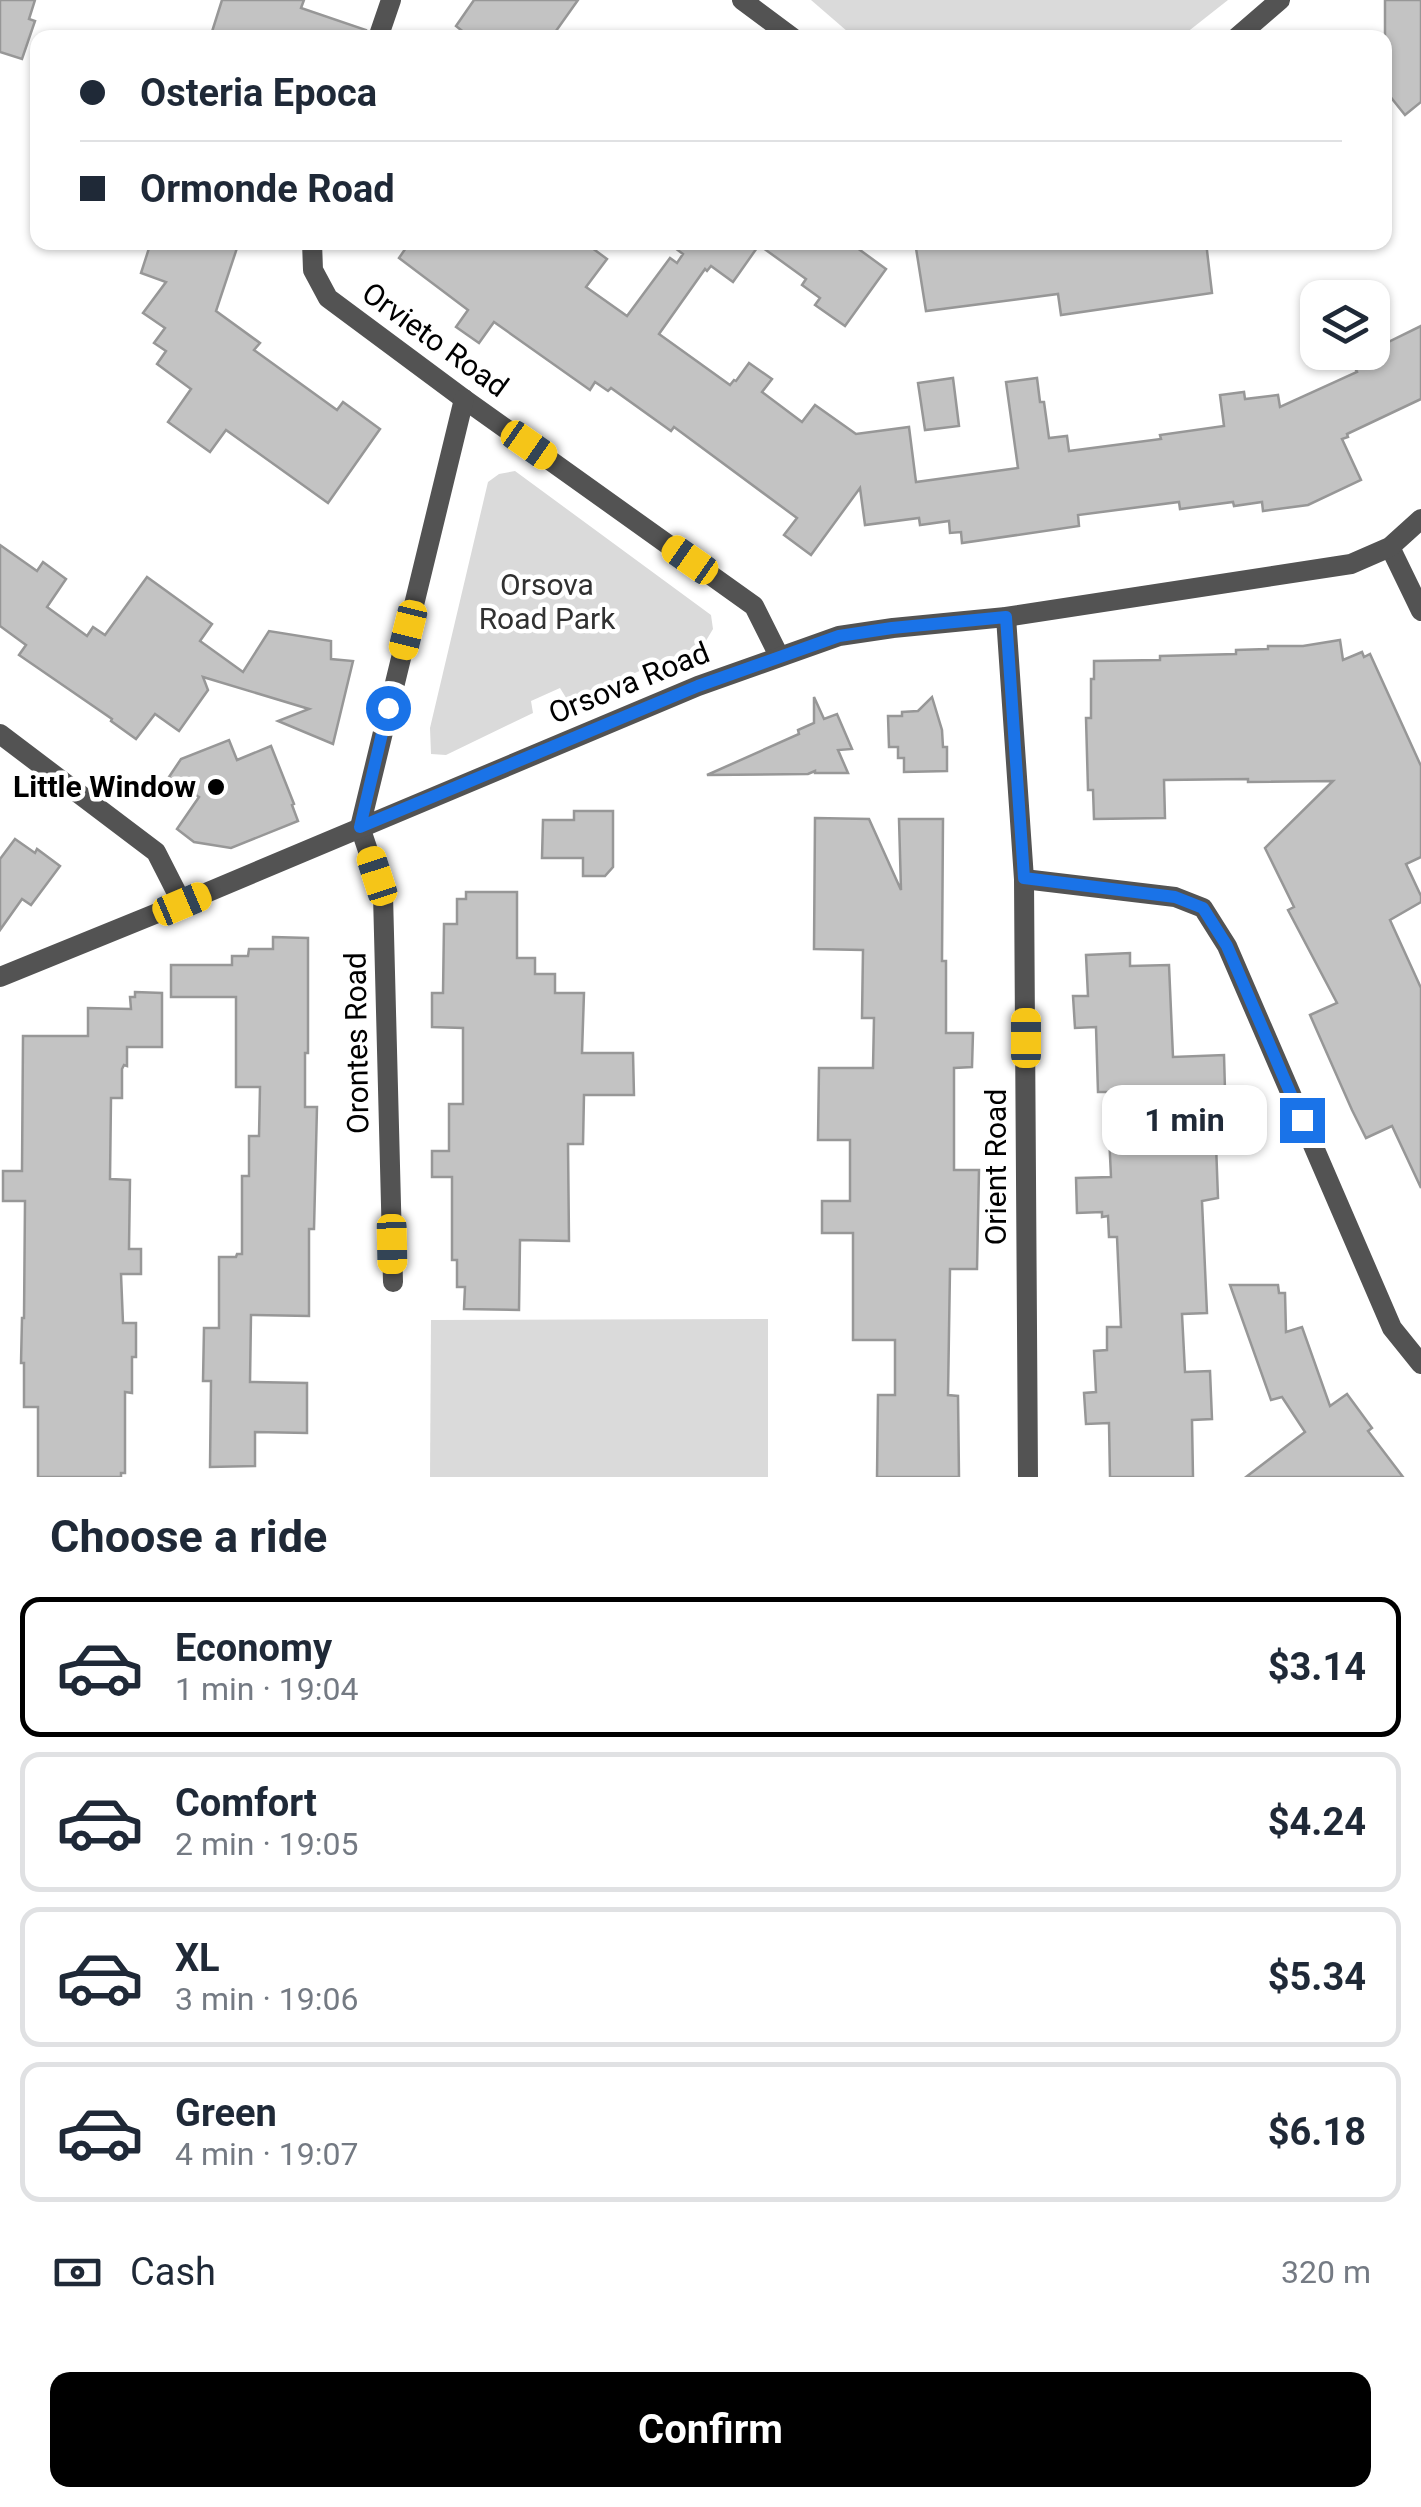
<!DOCTYPE html>
<meta charset="utf-8">
<style>
:root{--surface:#fff;--page:#f2f2f3;--text:#1f2937;--muted:#747a83;--line:#e0e1e3;--accent:#000}
body{margin:0;font-family:Roboto,sans-serif;background:var(--page);color:var(--text);height:100vh;display:flex;flex-direction:column;font-size:38px;white-space:nowrap}
*{box-sizing:border-box;margin:0}
p{font-size:32px;color:var(--muted)}
.icon{flex:none;width:55px;height:55px;fill:none;stroke:currentColor;stroke-width:2;stroke-linecap:round;stroke-linejoin:round}
.map{position:relative;height:1477px;overflow:hidden}
.sheet{display:flex;flex-direction:column;background:var(--surface);flex:1}
.sheet>*{flex:none}
.banner{position:absolute;left:30px;top:30px;width:1362px;height:220px;border-radius:20px;box-shadow:0 2px 8px #0004;display:grid;align-content:center;height:220px;padding:0 50px;background:var(--surface)}
.buttons{position:absolute;left:1300px;top:280px;display:grid;gap:20px}
.buttons a{display:grid;place-items:center;width:90px;height:90px;border-radius:20px;background:var(--surface);box-shadow:0 2px 8px #0004;font-size:50px}
.end{position:absolute;width:45px;height:45px;margin:-22px;border:12px solid #1a73e8;background:#fff;box-shadow:0 0 0 5px #fff}
.from{border-radius:50%}
.bubble{position:absolute;height:70px;border-radius:20px;background:var(--surface);box-shadow:0 2px 8px #0004;font-size:32px;font-weight:700;line-height:70px;text-align:center}
.car{position:absolute;width:30px;height:60px;margin:-30px -15px;border-radius:12px;box-shadow:0 0 8px 2px #0007;background:linear-gradient(#f5c518 24%,#345 0 40%,#f5c518 0 76%,#345 0 86%,#f5c518 0)}
.banner b{display:flex;align-items:center;gap:35px;height:95px;font-size:38px}
.banner b+b{border-top:2px solid var(--line)}
.banner i{width:25px;height:25px;background:var(--text)}
ul{padding:0;list-style:none}
li{display:flex;align-items:center;gap:30px;height:140px;margin:0 20px 15px;padding:0 30px;border:5px solid var(--line);border-radius:20px}
li div{flex:1}
li b{display:block;font-size:38px}
li em{font-style:normal;font-weight:700}
li.on{border-color:var(--accent)}
li>.icon{width:90px;height:90px;stroke-width:1.5}
h2{padding:0 50px;font-size:45px;line-height:120px}
.pay{display:flex;align-items:center;gap:25px;height:110px;padding:0 50px;font-size:38px}
.pay p{margin-inline-start:auto}
.button{display:flex;gap:20px;margin-top:auto;padding:20px 50px}
.button a{flex:1;height:115px;border-radius:20px;background:var(--accent);color:#fff;font-size:40px;font-weight:700;line-height:115px;text-align:center}
.map>svg:first-child{display:block}
.green{fill:#dadada}
.building{fill:#c3c3c3;stroke:#979797;stroke-width:2.5}
.lines{fill:none;stroke-linecap:round;stroke-linejoin:round}
.minor{stroke:#535353;stroke-width:20}
.tertiary{stroke:#535353;stroke-width:20}
.route{stroke:#1a73e8;stroke-width:12}
.poi-dot{fill:#000;stroke:#fff;stroke-width:4}
.labels{text-anchor:middle;stroke-width:9;stroke-linejoin:round;paint-order:stroke}
.street-label{font-size:30px;fill:#000;stroke:#fff}
.park-label{font-size:30px;fill:#313131;stroke:#fff}
.poi-label{font-size:30px;font-weight:bold;fill:#000;stroke:#fff;text-anchor:end}
</style>
<div class="map">
<svg width="1421" height="1477" viewBox="0 0 1421 1477">
<rect width="100%" height="100%" fill="#fff"/>
<!-- green -->
<g class="green">
<path d="M811 0H1228L1181 37 855 38Z"/>
<path d="M515 471 711 615 713 629 704 644 568 701 560 688 531 701 533 713 446 755 431 754 430 728 488 482 499 474Z"/>
<path d="M768 1319V1477H430L431 1320Z"/>
</g>
<!-- building -->
<g class="building">
<path d="M0 0H35L29 19 35 21 22 59 0 52Z"/>
<path d="M222 0H304L301 8 366 30 365 38H210Z"/>
<path d="M474 0H578L551 38H471L456 26Z"/>
<path d="M1385 0H1421V102L1405 115 1385 90Z"/>
<path d="M151 242H239L216 311 260 343 254 350 337 410 343 402 380 429 328 503 226 430 210 452 168 422 191 389 157 364 166 351 154 343 165 328 143 313 166 282 141 273Z"/>
<path d="M410 242H584L607 259 586 287 627 316 670 258 677 263 683 254 667 242H849L886 269 845 326 815 305 820 298 802 285 806 279 759 245 733 282 711 266 707 271 705 269 659 334 730 385 734 380 736 381 749 363 772 379 762 392 802 422 815 405 856 434 909 427 916 482 1018 468 1006 382 1037 378 1040 402H1044L1049 438 1067 436 1069 451 1161 439 1160 435 1224 426 1220 395 1244 392 1245 399 1278 395 1280 407 1357 372 1356 370 1376 360 1372 350 1421 326V399L1347 434 1348 437 1342 439 1361 480 1308 505 1263 511 1262 502 1234 506 1233 502 1180 509 1179 502 1078 515 1079 526 962 543 961 532 950 533 949 521 920 525 919 518 865 525 860 488 811 555 784 535 797 518 674 427 671 431 611 388 608 391 595 382 590 390 494 322 479 343 456 327 468 310 399 258Z"/>
<path d="M915 242H1206L1212 293 1061 315 1058 294 926 311Z"/>
<path d="M953 378 959 426 925 430 918 383Z"/>
<path d="M0 545 37 571 43 562 66 579 47 607 87 636 93 627 105 635 147 577 212 624 200 641 243 672 269 631 331 641V659L353 661 333 744 278 721 309 709 203 677 208 690 179 731 155 714 136 739 111 721 112 719 19 655 26 645 0 626Z"/>
<path d="M1340 640 1343 660 1362 652 1364 657 1370 654 1421 766V857L1406 864 1421 896V902L1390 920 1421 988V1188L1392 1126 1366 1138 1352 1110 1310 1015 1337 1003 1288 910 1294 907 1265 848 1333 781 1248 782V779L1164 780 1165 818 1094 819 1093 790H1088L1086 718H1091V679H1094V661L1160 660V656L1236 654V650L1268 649V646H1303Z"/>
<path d="M814 697 824 719 837 714 852 749 838 750 848 773H815V771L808 774 707 775 799 734 798 730 814 723Z"/>
<path d="M932 697 942 730 943 747H947V771L904 772V758H898V747H889L888 716H902V712L918 711Z"/>
<path d="M229 740 237 760 271 746 294 804 292 805 298 821 231 848 194 842 177 829 199 797 169 777 181 759Z"/>
<path d="M574 811H613V867L605 876H583V858H542L543 820H574Z"/>
<path d="M815 818 869 819 901 890 899 819H943L942 961H946V1033H973L972 1067 954 1068V1170H979L977 1269H950L948 1395 958 1396 959 1477H877L878 1395H895V1340H853V1233H822V1201H850V1140H818L819 1068H873L874 1018H862L863 950 814 949Z"/>
<path d="M15 839 35 853 37 849 60 866 31 905 22 899 0 930V859Z"/>
<path d="M466 892H517V958H535V974H555V993H584L582 1053H633L634 1095H584L583 1144H568L569 1241 520 1240 519 1310 464 1309 465 1287H457V1260H452V1177H432V1151H449V1104H463V1028L432 1027V993H443L444 924H457V899H466Z"/>
<path d="M273 937 308 938V1053H305V1107H317L314 1229H309V1316L251 1315 250 1382 307 1383V1433L255 1432V1466L210 1467 211 1381H203L204 1328H219V1257H236L237 1254H242V1176H249V1136H259L260 1087H236V997H171V965H232V956H248L249 949H273Z"/>
<path d="M1130 953V966L1169 965 1173 1057 1224 1055 1225 1090H1214L1218 1198 1202 1201 1207 1313 1182 1314 1185 1372 1210 1371 1212 1419 1192 1420 1193 1477H1110L1109 1423 1086 1424 1084 1393 1096 1392 1094 1351 1107 1350V1327H1121L1117 1237H1109L1108 1216 1102 1217V1212L1077 1213 1076 1178 1111 1177 1107 1092H1098L1096 1027 1075 1028 1073 996H1088L1086 955Z"/>
<path d="M135 992 162 993V1047H127V1066L124 1065 122 1069V1098H111L110 1179 130 1180 129 1249H141V1274H121L123 1323H136V1357H132V1393L125 1392V1473H121V1477H38V1407H24V1363H21L22 1318H24L25 1201H3V1171H22L23 1036H88V1008L131 1009 130 997H135Z"/>
<path d="M1230 1285H1278L1279 1293H1285L1286 1332 1302 1327 1330 1406 1347 1394 1372 1428 1368 1431 1403 1477H1246L1305 1432 1282 1397 1271 1400Z"/>
</g>
<g class="lines">
<!-- minor -->
<g class="minor">
<path d="M742 0 793 38"/>
<path d="M378 38 391 0"/>
<path d="M1236 38 1280 0"/>
<path d="M312 242 313 270 328 298 464 399 754 606 779 656"/>
<path d="M1390 547 1421 611"/>
<path d="M1006 617 1024 879 1028 1477"/>
<path d="M0 734 156 852 182 903"/>
<path d="M1024 879 1175 897 1203 908 1227 946 1392 1328 1421 1364"/>
<path d="M393 1282 383 895 360 827 464 399"/>
</g>
<!-- tertiary -->
<path class="tertiary" d="M0 977 182 903 698 686 839 636 893 628 1006 617 1351 564 1390 547 1421 519"/>
</g>
<g class="lines">
<!-- route -->
<path class="route" d="M388 708 360 827 698 686 839 636 892 628 1006 617 1024 878 1175 897 1203 908 1227 946 1302 1120"/>
</g>
<!-- markers -->
<circle class="poi-dot" cx="216" cy="787" r="10"/>
<g class="labels">
<!-- street labels -->
<g class="street-label">
<text transform="translate(435 340) rotate(36)" y="10">Orvieto Road</text>
<text transform="translate(629 683) rotate(-22)" y="10">Orsova Road</text>
<text transform="translate(357 1043) rotate(-91)" y="10">Orontes Road</text>
<text transform="translate(996 1167) rotate(-90)" y="10">Orient Road</text>
</g>
<!-- park labels -->
<g class="park-label">
<text x="547" y="595">Orsova<tspan x="547" dy="34">Road Park</tspan></text>
</g>
<!-- poi labels -->
<g class="poi-label">
<text x="196" y="797">Little Window</text>
</g>
</g>
</svg>
<div class="buttons">
<a><svg class="icon" aria-label="layers" viewBox="0 0 24 24"><path d="M12 4l9 5-9 5-9-5zM3 14l9 5 9-5"/></svg></a>
</div>
<i class="end from" style="left:388px;top:708px"></i>
<i class="end" style="left:1302px;top:1120px"></i>
<div class="bubble" style="left:1102px;top:1085px;width:165px">1 min</div>
<i class="car" style="left:529px;top:445px;rotate:125deg"></i>
<i class="car" style="left:690px;top:560px;rotate:305deg"></i>
<i class="car" style="left:408px;top:630px;rotate:194deg"></i>
<i class="car" style="left:377px;top:876px;rotate:342deg"></i>
<i class="car" style="left:182px;top:904px;rotate:67deg"></i>
<i class="car" style="left:1026px;top:1038px;rotate:0deg"></i>
<i class="car" style="left:392px;top:1244px;rotate:179deg"></i>
<div class="banner">
<b><i class="from"></i>Osteria Epoca</b>
<b><i></i>Ormonde Road</b>
</div>
</div>
<section class="sheet">
<h2>Choose a ride</h2>
<ul>
<li class="on"><svg class="icon" aria-label="car" viewBox="0 0 24 24"><path d="M5 17H2v-5l4-1 3-4h7l3 4 3 1v5h-3M9 17h6M6 11h13"/><circle cx="7" cy="17" r="2"/><circle cx="17" cy="17" r="2"/></svg><div><b>Economy</b><p>1 min · 19:04</p></div><em>$3.14</em></li>
<li><svg class="icon" aria-label="car" viewBox="0 0 24 24"><path d="M5 17H2v-5l4-1 3-4h7l3 4 3 1v5h-3M9 17h6M6 11h13"/><circle cx="7" cy="17" r="2"/><circle cx="17" cy="17" r="2"/></svg><div><b>Comfort</b><p>2 min · 19:05</p></div><em>$4.24</em></li>
<li><svg class="icon" aria-label="car" viewBox="0 0 24 24"><path d="M5 17H2v-5l4-1 3-4h7l3 4 3 1v5h-3M9 17h6M6 11h13"/><circle cx="7" cy="17" r="2"/><circle cx="17" cy="17" r="2"/></svg><div><b>XL</b><p>3 min · 19:06</p></div><em>$5.34</em></li>
<li><svg class="icon" aria-label="car" viewBox="0 0 24 24"><path d="M5 17H2v-5l4-1 3-4h7l3 4 3 1v5h-3M9 17h6M6 11h13"/><circle cx="7" cy="17" r="2"/><circle cx="17" cy="17" r="2"/></svg><div><b>Green</b><p>4 min · 19:07</p></div><em>$6.18</em></li>
</ul>
<div class="pay"><svg class="icon" aria-label="cash" viewBox="0 0 24 24"><path d="M3 7h18v10H3z"/><circle cx="12" cy="12" r="2"/></svg>Cash<p>320 m</p></div>
<div class="button"><a>Confirm</a></div>
</section>
